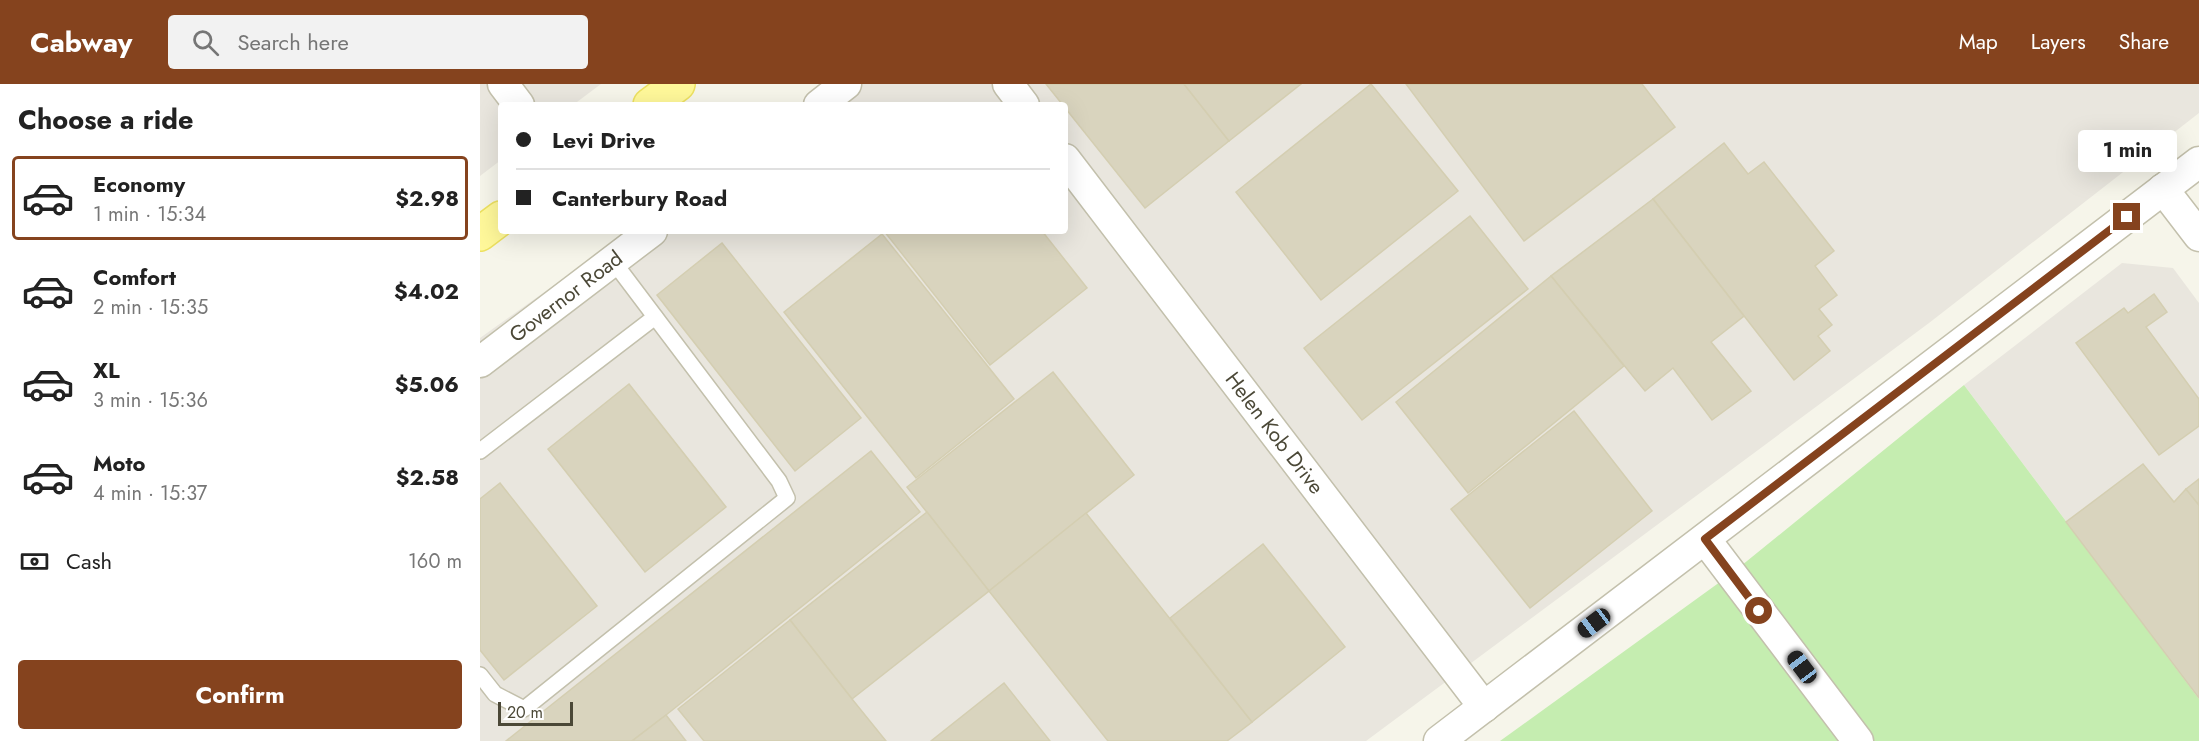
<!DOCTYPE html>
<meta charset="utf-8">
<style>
:root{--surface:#fff;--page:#f2f2f2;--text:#222;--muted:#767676;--line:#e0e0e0;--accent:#85431e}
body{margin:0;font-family:Jost,sans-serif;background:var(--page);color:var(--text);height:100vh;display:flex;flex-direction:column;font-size:22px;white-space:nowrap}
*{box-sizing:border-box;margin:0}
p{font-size:20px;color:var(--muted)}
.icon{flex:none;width:33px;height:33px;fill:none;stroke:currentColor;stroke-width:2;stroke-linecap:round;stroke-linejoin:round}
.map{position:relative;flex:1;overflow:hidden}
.details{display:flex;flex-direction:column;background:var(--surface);width:480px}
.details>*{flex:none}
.top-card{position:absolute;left:18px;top:18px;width:570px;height:132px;border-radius:6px;box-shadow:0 6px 24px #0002;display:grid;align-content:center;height:132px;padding:0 18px;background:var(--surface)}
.scale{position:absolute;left:18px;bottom:15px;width:75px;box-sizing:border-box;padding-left:6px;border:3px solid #4b4837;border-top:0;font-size:16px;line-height:21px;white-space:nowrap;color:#4b4837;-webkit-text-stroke:4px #fff;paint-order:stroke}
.end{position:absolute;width:27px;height:27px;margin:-14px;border:8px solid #85431e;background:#fff;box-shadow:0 0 0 3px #fff}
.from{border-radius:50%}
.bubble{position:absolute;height:42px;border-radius:6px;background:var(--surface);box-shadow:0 6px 24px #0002;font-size:20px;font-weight:700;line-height:42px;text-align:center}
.car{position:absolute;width:18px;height:36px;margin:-18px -9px;border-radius:8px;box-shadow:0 0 4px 2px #0007;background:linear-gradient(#222 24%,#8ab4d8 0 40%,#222 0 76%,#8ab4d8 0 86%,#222 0)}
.top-card b{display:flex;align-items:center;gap:21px;height:57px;font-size:22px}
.top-card b+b{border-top:2px solid var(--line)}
.top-card i{width:15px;height:15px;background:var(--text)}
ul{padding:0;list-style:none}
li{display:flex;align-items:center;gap:18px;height:84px;margin:0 12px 9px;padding:0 6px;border:3px solid transparent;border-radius:6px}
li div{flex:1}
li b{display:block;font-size:22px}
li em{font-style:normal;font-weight:700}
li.on{border-color:var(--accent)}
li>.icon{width:54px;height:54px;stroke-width:1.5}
h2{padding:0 18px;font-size:27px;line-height:72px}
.pay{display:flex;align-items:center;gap:15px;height:66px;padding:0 18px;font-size:22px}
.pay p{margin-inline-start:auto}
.action{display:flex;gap:12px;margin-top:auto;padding:12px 18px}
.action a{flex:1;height:69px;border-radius:6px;background:var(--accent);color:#fff;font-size:24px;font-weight:700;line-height:69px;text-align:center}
header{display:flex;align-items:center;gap:36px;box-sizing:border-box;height:84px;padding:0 30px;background:var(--accent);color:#fff}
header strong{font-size:28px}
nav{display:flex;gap:33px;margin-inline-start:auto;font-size:21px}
.search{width:420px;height:54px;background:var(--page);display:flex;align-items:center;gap:15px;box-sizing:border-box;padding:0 21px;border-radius:6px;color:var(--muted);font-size:22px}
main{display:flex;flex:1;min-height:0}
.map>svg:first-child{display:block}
.industrial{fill:#e9e6de}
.green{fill:#c5edb0}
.building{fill:#d9d4be;stroke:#d4ceb1;stroke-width:1.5}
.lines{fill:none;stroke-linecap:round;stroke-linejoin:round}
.service-casing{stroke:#c3c0ac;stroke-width:18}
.minor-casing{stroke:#c3c0ac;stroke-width:33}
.primary-casing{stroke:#ede161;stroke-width:36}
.service{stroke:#fff;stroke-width:15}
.minor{stroke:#fff;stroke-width:30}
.primary{stroke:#fff89a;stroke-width:33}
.route{stroke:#85431e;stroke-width:8}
.labels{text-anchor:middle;stroke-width:4.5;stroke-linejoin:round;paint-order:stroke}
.street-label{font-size:21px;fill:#4b4837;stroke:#fff}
</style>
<header>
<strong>Cabway</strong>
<div class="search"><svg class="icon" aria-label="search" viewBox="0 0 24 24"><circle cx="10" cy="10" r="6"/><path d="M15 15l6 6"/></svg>Search here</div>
<nav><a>Map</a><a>Layers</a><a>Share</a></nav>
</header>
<main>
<section class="details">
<h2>Choose a ride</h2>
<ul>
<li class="on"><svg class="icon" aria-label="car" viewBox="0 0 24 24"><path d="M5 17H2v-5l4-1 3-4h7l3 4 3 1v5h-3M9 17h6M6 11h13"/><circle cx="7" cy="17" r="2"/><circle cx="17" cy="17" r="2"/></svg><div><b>Economy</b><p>1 min · 15:34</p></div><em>$2.98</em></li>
<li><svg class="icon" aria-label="car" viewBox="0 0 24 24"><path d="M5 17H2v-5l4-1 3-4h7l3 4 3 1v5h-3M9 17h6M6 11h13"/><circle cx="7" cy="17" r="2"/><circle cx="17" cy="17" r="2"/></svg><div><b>Comfort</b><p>2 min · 15:35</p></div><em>$4.02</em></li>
<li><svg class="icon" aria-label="car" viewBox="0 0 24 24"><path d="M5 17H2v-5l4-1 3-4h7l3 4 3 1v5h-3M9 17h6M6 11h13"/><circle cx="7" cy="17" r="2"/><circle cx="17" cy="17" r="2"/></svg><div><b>XL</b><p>3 min · 15:36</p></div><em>$5.06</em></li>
<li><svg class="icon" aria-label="car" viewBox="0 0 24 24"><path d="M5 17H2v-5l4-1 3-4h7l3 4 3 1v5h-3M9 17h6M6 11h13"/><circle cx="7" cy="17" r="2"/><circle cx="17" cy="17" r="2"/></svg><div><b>Moto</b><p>4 min · 15:37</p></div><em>$2.58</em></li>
</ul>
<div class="pay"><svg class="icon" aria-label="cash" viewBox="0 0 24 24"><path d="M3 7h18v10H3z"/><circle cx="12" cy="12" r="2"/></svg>Cash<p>160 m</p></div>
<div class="action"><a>Confirm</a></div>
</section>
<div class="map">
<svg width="1719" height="657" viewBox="0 0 1719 657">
<rect width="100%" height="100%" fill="#f6f5ea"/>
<!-- industrial -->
<g class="industrial">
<path d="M0 0H121L93 21H21V76L0 92Z"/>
<path d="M356 0H1719V29L1449 239 886 657H0V254L150 147H585V21H327Z"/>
<path d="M1642 179 1693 184 1719 219V615L1484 301Z"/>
</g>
<!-- green -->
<path class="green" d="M1484 301 1719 615V657H1020L1251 490Z"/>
<!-- building -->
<g class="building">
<path d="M566 0H704L749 57 665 124Z"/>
<path d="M704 0H821L749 57Z"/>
<path d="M891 0 978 107 841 216 756 108Z"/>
<path d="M926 0H1162L1195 43 1044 157Z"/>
<path d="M1244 59 1268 90 1284 78 1354 167 1335 182 1357 211 1339 225 1352 241 1338 252 1350 267 1314 296 1173 115Z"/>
<path d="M1173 115 1264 232 1231 258 1271 307 1232 336 1193 284 1165 307 1071 192Z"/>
<path d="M990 132 1048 205 882 336 824 264Z"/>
<path d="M404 147H562L607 204 510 281Z"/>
<path d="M402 150 534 315 436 394 304 228Z"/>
<path d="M242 159 381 334 315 387 177 211Z"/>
<path d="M1071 192 1144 282 988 409 916 318Z"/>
<path d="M1674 210 1687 228 1666 243 1719 315V342L1679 371 1596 259 1644 224 1648 229Z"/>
<path d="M573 288 654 391 509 507 427 403Z"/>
<path d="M149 300 246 423 165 488 68 365Z"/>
<path d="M1094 327 1172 427 1050 524 971 425Z"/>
<path d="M391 367 440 428 186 631 152 657H26Z"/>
<path d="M1663 380 1694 418 1706 405 1719 421V614L1586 438Z"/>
<path d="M1719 395V421L1706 405Z"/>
<path d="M20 399 117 522 24 596 0 566V415Z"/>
<path d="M447 428 509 507 372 615 310 536Z"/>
<path d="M606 429 772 638 747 657H628L509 507Z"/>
<path d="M783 460 865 563 772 638 690 534Z"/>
<path d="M310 536 372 615 406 657H224L198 625Z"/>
<path d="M524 599 570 657H451Z"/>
<path d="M186 631 206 657H152Z"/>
</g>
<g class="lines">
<defs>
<g id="service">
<path d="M0 367 175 233"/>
<path d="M0 591 15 610 44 625 307 414 299 397 133 177"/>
</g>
<g id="minor">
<path d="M23 0 39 21"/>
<path d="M528 0 544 21"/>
<path d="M339 21 366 0"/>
<path id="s1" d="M585 75 1004 623"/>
<path d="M1683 105 1719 152"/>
<path id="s2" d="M0 278 172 147"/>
<path d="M1225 455 1378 657"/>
<path d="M959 657 1719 78"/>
</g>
<g id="primary">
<path d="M170 21 198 0"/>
<path d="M0 150 21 134"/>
</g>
</defs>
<!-- service casing -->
<use href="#service" class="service-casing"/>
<!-- minor casing -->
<use href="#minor" class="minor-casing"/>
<!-- primary casing -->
<use href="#primary" class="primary-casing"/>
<!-- service -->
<use href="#service" class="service"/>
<!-- minor -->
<use href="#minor" class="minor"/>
<!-- primary -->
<use href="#primary" class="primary"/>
</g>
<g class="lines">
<!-- route -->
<path class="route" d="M1279 527 1225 455 1647 133"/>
</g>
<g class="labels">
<!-- street labels -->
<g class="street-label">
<text dy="7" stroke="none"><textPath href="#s2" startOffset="108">Governor Road</textPath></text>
<text dy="7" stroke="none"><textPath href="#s1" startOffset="345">Helen Kob Drive</textPath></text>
</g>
</g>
</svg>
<div class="scale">20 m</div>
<i class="end from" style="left:1279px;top:527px"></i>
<i class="end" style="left:1647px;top:133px"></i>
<div class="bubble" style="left:1598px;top:46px;width:99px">1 min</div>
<i class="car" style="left:1114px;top:539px;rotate:233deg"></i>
<i class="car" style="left:1322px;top:583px;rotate:323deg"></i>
<div class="top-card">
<b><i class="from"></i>Levi Drive</b>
<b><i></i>Canterbury Road</b>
</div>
</div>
</main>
